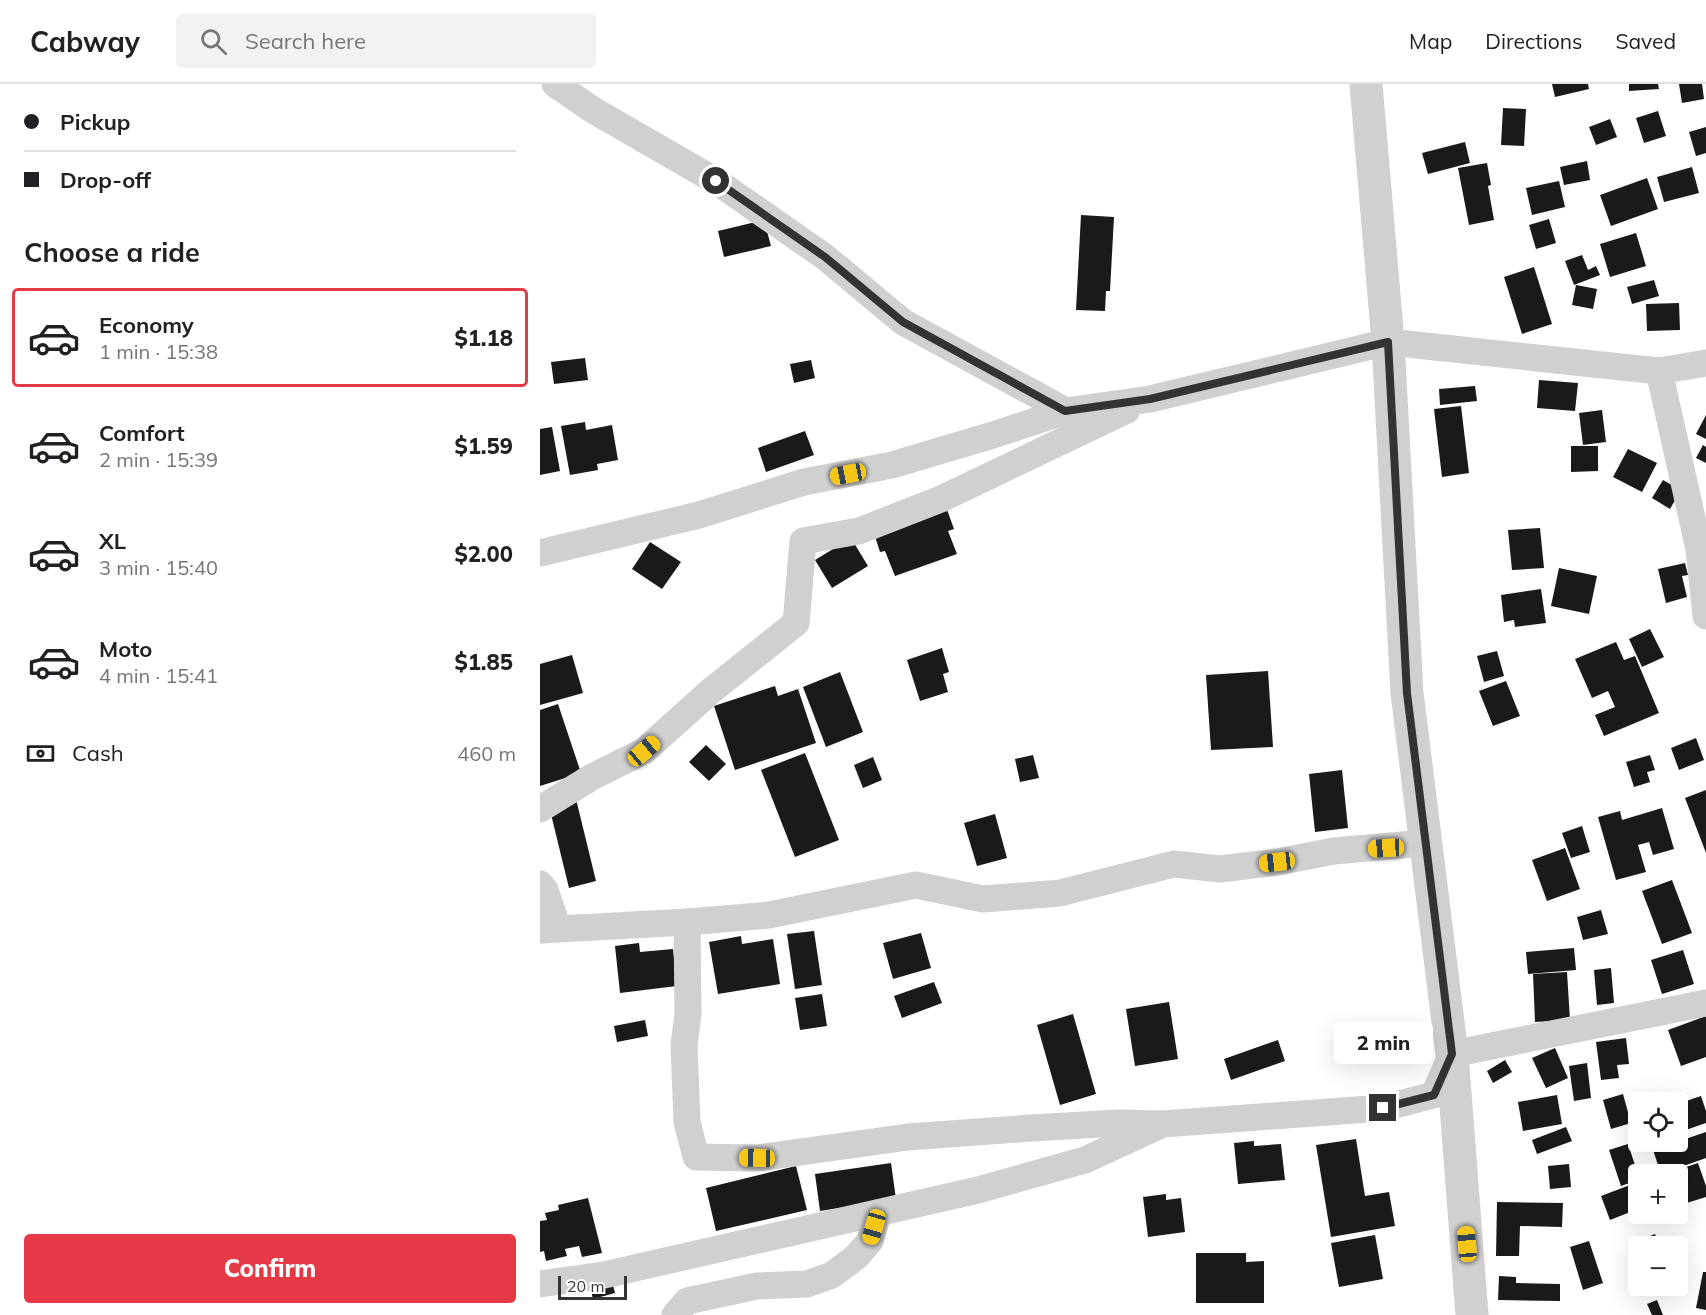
<!DOCTYPE html>
<meta charset="utf-8">
<style>
:root{--surface:#fff;--page:#f2f2f2;--text:#202124;--muted:#757577;--line:#e0e0e0;--accent:#e63946}
body{margin:0;font-family:Mulish,sans-serif;background:var(--page);color:var(--text);height:100vh;display:flex;flex-direction:column;font-size:22px;white-space:nowrap}
*{box-sizing:border-box;margin:0}
p{font-size:20px;color:var(--muted)}
.icon{flex:none;width:33px;height:33px;fill:none;stroke:currentColor;stroke-width:2;stroke-linecap:round;stroke-linejoin:round}
.map{position:relative;flex:1;overflow:hidden}
.panel{display:flex;flex-direction:column;background:var(--surface);width:540px}
.panel>*{flex:none}
.top-card{display:grid;align-content:center;height:132px;padding:0 24px;background:var(--surface)}
.controls{position:absolute;left:1088px;top:1008px;display:grid;gap:12px}
.controls a{display:grid;place-items:center;width:60px;height:60px;border-radius:6px;background:var(--surface);box-shadow:0 6px 24px #0002;font-size:30px}
.scale{position:absolute;left:18px;bottom:15px;width:69px;box-sizing:border-box;padding-left:6px;border:3px solid #333;border-top:0;font-size:16px;line-height:21px;white-space:nowrap;color:#333;-webkit-text-stroke:4px #fff;paint-order:stroke}
.end{position:absolute;width:27px;height:27px;margin:-14px;border:8px solid #333;background:#fff;box-shadow:0 0 0 3px #fff}
.from{border-radius:50%}
.bubble{position:absolute;height:42px;border-radius:6px;background:var(--surface);box-shadow:0 6px 24px #0002;font-size:20px;font-weight:800;line-height:42px;text-align:center}
.car{position:absolute;width:18px;height:36px;margin:-18px -9px;border-radius:8px;box-shadow:0 0 4px 2px #0007;background:linear-gradient(#f5c518 24%,#345 0 40%,#f5c518 0 76%,#345 0 86%,#f5c518 0)}
.top-card b{display:flex;align-items:center;gap:21px;height:57px;font-size:22px}
.top-card b+b{border-top:2px solid var(--line)}
.top-card i{width:15px;height:15px;background:var(--text)}
ul{padding:0;list-style:none}
li{display:flex;align-items:center;gap:18px;height:99px;margin:0 12px 9px;padding:0 12px;border:3px solid transparent;border-radius:6px}
li div{flex:1}
li b{display:block;font-size:22px}
li em{font-style:normal;font-weight:800}
li.active{border-color:var(--accent)}
li>.icon{width:54px;height:54px;stroke-width:1.5}
h2{padding:0 24px;font-size:27px;line-height:72px}
.pay{display:flex;align-items:center;gap:15px;height:66px;padding:0 24px;font-size:22px}
.pay p{margin-inline-start:auto}
.action{display:flex;gap:12px;margin-top:auto;padding:12px 24px}
.action a{flex:1;height:69px;border-radius:6px;background:var(--accent);color:#fff;font-size:24px;font-weight:800;line-height:69px;text-align:center}
header{display:flex;align-items:center;gap:36px;box-sizing:border-box;height:84px;padding:0 30px;background:var(--surface);border-bottom:2px solid var(--line)}
header strong{font-size:28px}
nav{display:flex;gap:33px;margin-inline-start:auto;font-size:21px}
.search{width:420px;height:54px;background:var(--page);display:flex;align-items:center;gap:15px;box-sizing:border-box;padding:0 21px;border-radius:6px;color:var(--muted);font-size:22px}
main{display:flex;flex:1;min-height:0}
.map>svg:first-child{display:block}
.building{fill:#1a1a1a}
.lines{fill:none;stroke-linecap:round;stroke-linejoin:round}
.minor{stroke:#d0d0d0;stroke-width:27}
.tertiary{stroke:#d0d0d0;stroke-width:33}
.route{stroke:#333;stroke-width:8}
</style>
<header>
<strong>Cabway</strong>
<div class="search"><svg class="icon" aria-label="search" viewBox="0 0 24 24"><circle cx="10" cy="10" r="6"/><path d="M15 15l6 6"/></svg>Search here</div>
<nav><a>Map</a><a>Directions</a><a>Saved</a></nav>
</header>
<main>
<section class="panel">
<div class="top-card">
<b><i class="from"></i>Pickup</b>
<b><i></i>Drop-off</b>
</div>
<h2>Choose a ride</h2>
<ul>
<li class="active"><svg class="icon" aria-label="car" viewBox="0 0 24 24"><path d="M5 17H2v-5l4-1 3-4h7l3 4 3 1v5h-3M9 17h6M6 11h13"/><circle cx="7" cy="17" r="2"/><circle cx="17" cy="17" r="2"/></svg><div><b>Economy</b><p>1 min · 15:38</p></div><em>$1.18</em></li>
<li><svg class="icon" aria-label="car" viewBox="0 0 24 24"><path d="M5 17H2v-5l4-1 3-4h7l3 4 3 1v5h-3M9 17h6M6 11h13"/><circle cx="7" cy="17" r="2"/><circle cx="17" cy="17" r="2"/></svg><div><b>Comfort</b><p>2 min · 15:39</p></div><em>$1.59</em></li>
<li><svg class="icon" aria-label="car" viewBox="0 0 24 24"><path d="M5 17H2v-5l4-1 3-4h7l3 4 3 1v5h-3M9 17h6M6 11h13"/><circle cx="7" cy="17" r="2"/><circle cx="17" cy="17" r="2"/></svg><div><b>XL</b><p>3 min · 15:40</p></div><em>$2.00</em></li>
<li><svg class="icon" aria-label="car" viewBox="0 0 24 24"><path d="M5 17H2v-5l4-1 3-4h7l3 4 3 1v5h-3M9 17h6M6 11h13"/><circle cx="7" cy="17" r="2"/><circle cx="17" cy="17" r="2"/></svg><div><b>Moto</b><p>4 min · 15:41</p></div><em>$1.85</em></li>
</ul>
<div class="pay"><svg class="icon" aria-label="cash" viewBox="0 0 24 24"><path d="M3 7h18v10H3z"/><circle cx="12" cy="12" r="2"/></svg>Cash<p>460 m</p></div>
<div class="action"><a>Confirm</a></div>
</section>
<div class="map">
<svg width="1166" height="1231" viewBox="0 0 1166 1231">
<rect width="100%" height="100%" fill="#fff"/>
<!-- building -->
<g class="building">
<path d="M1012 0H1048L1049 5 1015 13Z"/>
<path d="M1089 0H1118L1119 5 1089 7Z"/>
<path d="M1139 0H1162L1164 15 1142 19Z"/>
<path d="M963 24 986 25 984 62 961 61Z"/>
<path d="M1118 27 1126 52 1104 59 1096 34Z"/>
<path d="M1070 35 1077 53 1056 61 1049 43Z"/>
<path d="M1166 43V69L1156 72 1149 48Z"/>
<path d="M925 58 930 79 888 90 882 69Z"/>
<path d="M1047 77 1050 96 1024 101 1020 83Z"/>
<path d="M947 79 951 101 948 102 954 136 929 141 918 84Z"/>
<path d="M1152 83 1159 109 1124 118 1117 93Z"/>
<path d="M1107 94 1118 125 1071 142 1060 111Z"/>
<path d="M1019 97 1025 123 992 131 986 104Z"/>
<path d="M541 131 574 133 570 207H566L565 227 536 226Z"/>
<path d="M1009 135 1016 159 996 165 989 141Z"/>
<path d="M224 136 231 162 184 173 178 147Z"/>
<path d="M1096 149 1106 182 1070 193 1060 160Z"/>
<path d="M1042 171 1048 186 1056 182 1060 191 1034 201 1025 177Z"/>
<path d="M994 183 1012 240 982 250 964 193Z"/>
<path d="M1114 196 1119 212 1092 220 1087 203Z"/>
<path d="M1036 201 1057 205 1053 225 1032 221Z"/>
<path d="M1139 219 1140 246 1107 247 1106 220Z"/>
<path d="M45 274 48 296 14 300 11 278Z"/>
<path d="M271 276 275 294 254 299 250 280Z"/>
<path d="M999 296 1038 299 1035 327 997 324Z"/>
<path d="M935 302 937 317 900 321 899 305Z"/>
<path d="M921 322 929 389 902 393 894 325Z"/>
<path d="M1062 326 1066 358 1043 361 1039 329Z"/>
<path d="M1166 331V355L1156 350Z"/>
<path d="M45 338 46 346 72 341 78 376 57 380 58 386 30 391 21 342Z"/>
<path d="M12 343 20 387 0 391V345Z"/>
<path d="M265 347 274 371 226 388 218 364Z"/>
<path d="M1163 361 1166 363V379L1156 374Z"/>
<path d="M1031 362H1058V387L1031 388Z"/>
<path d="M1088 365 1117 379 1102 408 1073 393Z"/>
<path d="M1123 396 1141 406 1130 425 1112 414Z"/>
<path d="M405 420 414 445 408 447 417 470 355 492 345 467 340 468 333 446Z"/>
<path d="M1000 444 1004 484 972 486 968 446Z"/>
<path d="M311 454 328 482 292 504 275 476Z"/>
<path d="M110 458 141 478 122 505 92 485Z"/>
<path d="M1145 479 1148 491 1142 492 1147 513 1126 519 1118 485Z"/>
<path d="M1019 484 1057 492 1049 530 1011 522Z"/>
<path d="M1001 505 1006 539 975 543 974 536 964 538 961 511Z"/>
<path d="M1110 545 1124 573 1102 583 1089 555Z"/>
<path d="M1076 558 1084 576 1095 572 1119 629 1064 652 1055 631 1075 623 1068 607 1052 614 1035 575Z"/>
<path d="M402 564 409 588 403 590 408 608 380 617 367 576Z"/>
<path d="M957 567 964 592 944 598 937 572Z"/>
<path d="M32 571 43 609 0 621V580Z"/>
<path d="M728 587 733 663 671 666 666 591Z"/>
<path d="M300 588 323 648 286 663 263 603Z"/>
<path d="M966 597 980 632 953 642 939 607Z"/>
<path d="M235 602 238 612 258 605 276 659 195 686 174 622Z"/>
<path d="M18 620 41 689 0 702V626Z"/>
<path d="M1156 654 1164 676 1139 686 1131 664Z"/>
<path d="M166 661 186 680 169 697 149 678Z"/>
<path d="M265 669 299 756 255 773 221 686Z"/>
<path d="M493 671 499 694 480 698 475 675Z"/>
<path d="M1110 671 1115 686 1107 688 1110 698 1094 703 1086 678Z"/>
<path d="M333 673 342 696 323 704 314 681Z"/>
<path d="M802 686 808 744 775 748 769 690Z"/>
<path d="M1166 706V769L1145 714Z"/>
<path d="M36 715 56 797 29 804 9 722Z"/>
<path d="M1122 724 1134 765 1113 771 1109 758 1098 761 1106 788 1076 796 1058 733 1080 727 1082 736Z"/>
<path d="M455 730 467 774 437 782 424 739Z"/>
<path d="M1042 742 1050 768 1031 774 1022 749Z"/>
<path d="M1025 764 1040 805 1007 817 992 776Z"/>
<path d="M1132 796 1152 849 1122 860 1102 807Z"/>
<path d="M1061 826 1068 850 1043 856 1037 833Z"/>
<path d="M274 847 282 901 255 905 247 850Z"/>
<path d="M381 849 391 884 353 895 343 859Z"/>
<path d="M201 852 202 860 233 855 240 900 178 910 169 858Z"/>
<path d="M99 859 100 868 133 865 137 902 80 909 75 862Z"/>
<path d="M1034 864 1036 886 988 890 986 868Z"/>
<path d="M1143 866 1154 900 1122 910 1111 876Z"/>
<path d="M1071 884 1074 919 1057 921 1054 886Z"/>
<path d="M1027 888 1030 936 995 938 993 890Z"/>
<path d="M394 898 402 919 362 934 354 912Z"/>
<path d="M282 910 287 942 260 946 255 914Z"/>
<path d="M629 918 638 975 595 982 586 925Z"/>
<path d="M533 930 556 1010 520 1021 497 941Z"/>
<path d="M1166 932V973L1141 982 1128 946Z"/>
<path d="M105 936 108 952 77 958 74 942Z"/>
<path d="M1086 954 1089 980 1077 981 1079 994 1061 996 1056 958Z"/>
<path d="M738 956 745 977 691 996 684 975Z"/>
<path d="M1015 964 1028 994 1006 1004 992 974Z"/>
<path d="M965 976 972 988 953 999 947 987Z"/>
<path d="M1047 979 1051 1014 1034 1017 1029 982Z"/>
<path d="M1083 1010 1091 1039 1071 1045 1063 1016Z"/>
<path d="M1017 1011 1022 1040 983 1047 978 1018Z"/>
<path d="M1161 1012 1166 1027V1039L1137 1049V1020Z"/>
<path d="M1026 1043 1032 1057 997 1070 992 1056Z"/>
<path d="M1166 1048V1074L1121 1090 1113 1066Z"/>
<path d="M816 1055 825 1112 849 1108 855 1142 791 1153 776 1061Z"/>
<path d="M714 1057V1062L741 1060 745 1096 698 1100 694 1059Z"/>
<path d="M1088 1060 1098 1090V1096L1081 1102 1069 1066Z"/>
<path d="M351 1079 356 1115 280 1127 275 1090Z"/>
<path d="M1158 1079 1166 1102V1113L1137 1122V1090H1125Z"/>
<path d="M1029 1080 1031 1103 1010 1105 1008 1082Z"/>
<path d="M256 1082 267 1126 176 1147 166 1104Z"/>
<path d="M1098 1098V1125L1070 1136 1061 1112Z"/>
<path d="M626 1110V1116L641 1114 645 1148 608 1153 603 1113Z"/>
<path d="M48 1114 62 1169 42 1173 39 1162 25 1165 27 1172 6 1177 4 1167 0 1168V1137L7 1136 5 1129 19 1126 18 1121Z"/>
<path d="M957 1118 1023 1119 1022 1143 980 1142 979 1172H956Z"/>
<path d="M1115 1150 1119 1162H1098V1187L1088 1161Z"/>
<path d="M835 1151 843 1195 799 1203 791 1159Z"/>
<path d="M1049 1157 1063 1199 1043 1206 1030 1163Z"/>
<path d="M656 1169H706V1178L724 1177V1219H656Z"/>
<path d="M1163 1188H1166V1226L1156 1224Z"/>
<path d="M959 1192 976 1193V1199L1020 1200V1217L958 1216Z"/>
<path d="M72 1197 75 1209 53 1215 50 1203Z"/>
<path d="M1117 1216 1123 1231H1112L1107 1220Z"/>
</g>
<g class="lines">
<!-- minor -->
<g class="minor">
<path d="M15 0 53 26 176 97 285 173 363 238 526 327"/>
<path d="M1119 287 1159 465 1166 532"/>
<path d="M0 469 159 431 264 398 352 381 453 351 526 327 610 315 848 258 1119 287 1166 279"/>
<path d="M0 725 52 693 104 667 172 606 256 539 263 457 319 447 401 415 587 326"/>
<path d="M0 800 5 806 18 844"/>
<path d="M0 846 147 838"/>
<path d="M623 1040 579 1039 491 1044 368 1053 217 1074 156 1073 147 1038 144 961 148 930 147 838 229 831 376 801 443 815 520 809 634 780 680 785 737 778 794 767 885 759"/>
<path d="M0 1200 64 1191 438 1106 545 1076 623 1040 843 1024 894 1011 912 970 1166 919"/>
<path d="M135 1231 147 1217 217 1202 267 1200 292 1191 316 1173 330 1157 338 1129"/>
</g>
<!-- tertiary -->
<path class="tertiary" d="M826 0 848 258 867 609 912 970 932 1231"/>
</g>
<g class="lines">
<!-- route -->
<path class="route" d="M176 97 285 173 363 238 525 327 610 315 848 258 867 609 912 970 894 1011 843 1024"/>
</g>
</svg>
<div class="controls">
<a><svg class="icon" aria-label="locate" viewBox="0 0 24 24"><circle cx="12" cy="12" r="6"/><path d="M12 2v4M12 18v4M2 12h4M18 12h4"/></svg></a>
<a>+</a>
<a>−</a>
</div>
<div class="scale">20 m</div>
<i class="end from" style="left:176px;top:97px"></i>
<i class="end" style="left:843px;top:1024px"></i>
<div class="bubble" style="left:794px;top:938px;width:99px">2 min</div>
<i class="car" style="left:308px;top:390px;rotate:259deg"></i>
<i class="car" style="left:104px;top:667px;rotate:50deg"></i>
<i class="car" style="left:846px;top:764px;rotate:267deg"></i>
<i class="car" style="left:737px;top:778px;rotate:263deg"></i>
<i class="car" style="left:217px;top:1074px;rotate:271deg"></i>
<i class="car" style="left:334px;top:1143px;rotate:196deg"></i>
<i class="car" style="left:927px;top:1160px;rotate:355deg"></i>
</div>
</main>
